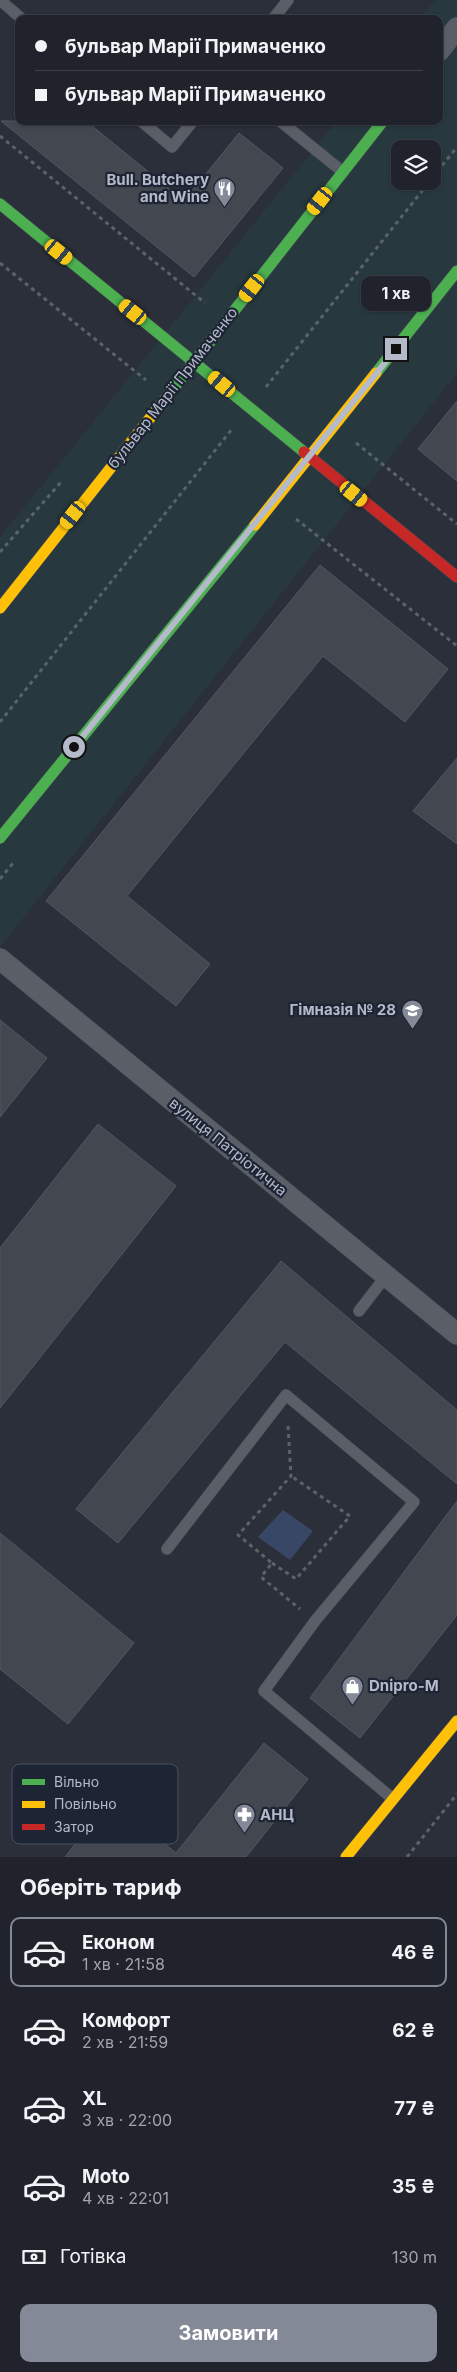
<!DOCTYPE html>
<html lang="uk">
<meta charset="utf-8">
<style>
:root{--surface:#20232b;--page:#282b33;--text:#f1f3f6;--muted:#a2a4a9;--line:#3d4047;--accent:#848997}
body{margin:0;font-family:Inter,sans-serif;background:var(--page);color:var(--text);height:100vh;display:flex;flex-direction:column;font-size:19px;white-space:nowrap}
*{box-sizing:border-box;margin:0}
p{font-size:16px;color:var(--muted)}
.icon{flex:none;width:28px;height:28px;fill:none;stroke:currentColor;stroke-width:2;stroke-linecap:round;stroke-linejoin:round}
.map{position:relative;height:1857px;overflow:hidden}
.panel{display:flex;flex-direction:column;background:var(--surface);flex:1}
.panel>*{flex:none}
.top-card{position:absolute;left:15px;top:15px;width:428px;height:110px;border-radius:10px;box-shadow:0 1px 4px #0004,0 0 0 1px var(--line);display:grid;align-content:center;height:110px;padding:0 20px;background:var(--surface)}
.buttons{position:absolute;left:391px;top:140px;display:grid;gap:10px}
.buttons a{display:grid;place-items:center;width:50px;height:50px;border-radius:10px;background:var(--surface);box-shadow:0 1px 4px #0004,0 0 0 1px var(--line);font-size:25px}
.end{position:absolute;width:22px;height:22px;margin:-11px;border:6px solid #b4baca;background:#111;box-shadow:0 0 0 2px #111}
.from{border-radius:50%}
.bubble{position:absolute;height:35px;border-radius:10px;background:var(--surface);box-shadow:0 1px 4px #0004,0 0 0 1px var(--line);font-size:16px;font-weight:700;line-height:35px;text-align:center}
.car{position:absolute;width:15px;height:30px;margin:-15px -8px;border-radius:6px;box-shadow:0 0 4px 1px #0007;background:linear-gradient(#f5c518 24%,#345 0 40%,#f5c518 0 76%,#345 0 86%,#f5c518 0)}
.top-card b{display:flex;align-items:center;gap:18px;height:48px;font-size:19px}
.top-card b+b{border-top:1px solid var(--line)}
.top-card i{width:12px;height:12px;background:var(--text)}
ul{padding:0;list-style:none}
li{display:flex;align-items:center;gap:15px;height:70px;margin:0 10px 8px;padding:0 10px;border:2px solid transparent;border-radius:10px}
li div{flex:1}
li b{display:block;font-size:19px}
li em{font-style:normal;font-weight:700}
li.on{border-color:var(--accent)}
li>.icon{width:45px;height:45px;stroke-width:1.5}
h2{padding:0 20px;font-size:22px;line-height:60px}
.pay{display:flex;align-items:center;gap:12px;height:55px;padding:0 20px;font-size:19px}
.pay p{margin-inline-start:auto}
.cta{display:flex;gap:10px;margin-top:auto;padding:10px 20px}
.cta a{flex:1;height:58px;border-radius:10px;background:var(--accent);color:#fff;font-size:20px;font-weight:700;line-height:58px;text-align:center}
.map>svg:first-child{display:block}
.green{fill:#27393f;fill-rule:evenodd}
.water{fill:#374765}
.building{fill:#434750;stroke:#525761}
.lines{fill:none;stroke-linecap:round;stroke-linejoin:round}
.lane-casing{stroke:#464a52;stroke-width:12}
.street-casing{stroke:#464a52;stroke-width:22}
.fast-casing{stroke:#464a52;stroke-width:12}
.slow-casing{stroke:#464a52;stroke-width:12}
.jam-casing{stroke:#464a52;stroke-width:12}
.path{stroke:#5c6269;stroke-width:3;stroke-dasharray:4 4;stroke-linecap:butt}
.lane{stroke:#5a5e67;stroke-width:11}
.street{stroke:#5a5e67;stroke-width:21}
.fast{stroke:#4caf50;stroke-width:11}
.slow{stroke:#ffc107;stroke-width:11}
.jam{stroke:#c62828;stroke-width:11}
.route{stroke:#b4baca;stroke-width:6}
.labels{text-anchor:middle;stroke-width:4.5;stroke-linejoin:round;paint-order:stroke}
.poi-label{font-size:15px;font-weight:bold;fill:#b4baca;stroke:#1d2434;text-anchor:end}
.street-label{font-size:15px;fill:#b4baca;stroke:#1d2434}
.key{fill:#1d2434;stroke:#4a5161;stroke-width:1}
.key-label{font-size:14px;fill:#b4baca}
</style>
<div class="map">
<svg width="457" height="1857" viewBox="0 0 457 1857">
<rect width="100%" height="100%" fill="#2a2f39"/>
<!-- green -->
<path class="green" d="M435 0H457V373L0 947V537L337 121H439V19H420ZM400 149H432V181H400Z"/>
<!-- water -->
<path class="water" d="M283 1510 313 1531 290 1560 258 1537Z"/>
<!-- building -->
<g class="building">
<path d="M1 121H86L184 201 239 133 283 168 194 277Z"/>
<path d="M457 401V481L418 449Z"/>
<path d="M320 565 448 669 405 722 323 656 127 896 210 964 176 1006 46 901Z"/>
<path d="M457 758V844L413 811Z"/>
<path d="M0 1020 47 1058 0 1117Z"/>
<path d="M98 1124 176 1186 0 1408V1248Z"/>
<path d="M281 1261 457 1410V1484L285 1342 118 1543 76 1509Z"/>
<path d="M457 1501V1615L360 1738 310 1698Z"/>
<path d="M0 1533 134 1643 68 1724 0 1669Z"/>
<path d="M264 1743 308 1779 246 1857H65L110 1800 176 1853Z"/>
</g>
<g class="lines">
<defs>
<g id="lane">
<path d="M0 0 22 19"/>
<path d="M273 19 288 0"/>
<path d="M141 121 172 147 193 121"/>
<path d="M280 121 343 172"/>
<path d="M359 1311 386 1276"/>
<path d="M167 1549 286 1395 414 1502 315 1621 264 1691 393 1799"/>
</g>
<g id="street">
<path d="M439 51 457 28"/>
<path d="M0 959 457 1334"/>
</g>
<g id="fast">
<path d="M0 204 304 452"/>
<path d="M376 373 457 271"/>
<path d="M169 394 383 121"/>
<path d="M0 838 255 525"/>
</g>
<g id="slow">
<path d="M255 525 376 373"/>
<path d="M0 608 169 394"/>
<path d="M346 1857 457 1721"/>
</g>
<path id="jam" d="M304 452 457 577"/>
</defs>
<!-- lane casing -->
<use href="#lane" class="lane-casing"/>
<!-- street casing -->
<use href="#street" class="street-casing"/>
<!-- fast casing -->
<use href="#fast" class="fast-casing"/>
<!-- slow casing -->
<use href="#slow" class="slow-casing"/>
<!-- jam casing -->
<use href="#jam" class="jam-casing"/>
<!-- path -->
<g class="path">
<path d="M0 136 205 303"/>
<path d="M432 178 457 147"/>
<path d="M0 263 146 380"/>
<path d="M266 387 430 181"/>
<path d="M356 443 457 524"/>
<path d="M296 519 457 646"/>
<path d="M0 552 61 482"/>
<path d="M0 722 232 429"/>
<path d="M0 879 13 863"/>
<path d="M288 1426 291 1476 238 1535 272 1563 261 1577 300 1609"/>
<path d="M272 1563 296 1579 350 1516 291 1476"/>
<path d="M407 1857 457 1794"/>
</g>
<!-- lane -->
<use href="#lane" class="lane"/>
<!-- street -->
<use href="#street" class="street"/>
<!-- fast -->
<use href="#fast" class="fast"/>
<!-- slow -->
<use href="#slow" class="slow"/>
<!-- jam -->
<use href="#jam" class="jam"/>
</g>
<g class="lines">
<!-- route -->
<path class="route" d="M74 747 396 349"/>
</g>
<!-- icons -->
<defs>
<symbol id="restaurant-pin" viewBox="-11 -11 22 30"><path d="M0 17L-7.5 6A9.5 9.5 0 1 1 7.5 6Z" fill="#848997" stroke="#1d2434"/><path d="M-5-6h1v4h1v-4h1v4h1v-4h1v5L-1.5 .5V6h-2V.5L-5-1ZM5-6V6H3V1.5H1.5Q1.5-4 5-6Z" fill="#fff"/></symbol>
<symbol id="school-pin" viewBox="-11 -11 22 30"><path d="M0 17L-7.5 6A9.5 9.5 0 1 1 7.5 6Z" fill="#848997" stroke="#1d2434"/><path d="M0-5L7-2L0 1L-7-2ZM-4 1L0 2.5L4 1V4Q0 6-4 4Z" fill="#fff"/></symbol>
<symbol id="shop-pin" viewBox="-11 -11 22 30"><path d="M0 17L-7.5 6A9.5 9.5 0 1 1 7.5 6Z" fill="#848997" stroke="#1d2434"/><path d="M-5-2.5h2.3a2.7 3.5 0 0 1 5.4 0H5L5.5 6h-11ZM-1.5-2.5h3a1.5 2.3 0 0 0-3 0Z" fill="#fff"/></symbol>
<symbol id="pharmacy-pin" viewBox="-11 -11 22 30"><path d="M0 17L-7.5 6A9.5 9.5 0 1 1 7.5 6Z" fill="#848997" stroke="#1d2434"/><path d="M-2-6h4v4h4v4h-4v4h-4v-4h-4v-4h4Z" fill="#fff"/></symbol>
</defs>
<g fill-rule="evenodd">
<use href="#restaurant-pin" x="212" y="176" width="25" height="34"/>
<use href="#school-pin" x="400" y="998" width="25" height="34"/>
<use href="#shop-pin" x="340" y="1674" width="25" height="34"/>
<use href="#pharmacy-pin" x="232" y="1802" width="25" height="34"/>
</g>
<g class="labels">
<!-- poi labels -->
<g class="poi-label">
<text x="209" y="185">Bull. Butchery<tspan x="209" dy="17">and Wine</tspan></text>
<text x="396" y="1015">Гімназія № 28</text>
<text x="369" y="1691" text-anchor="start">Dnipro-M</text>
<text x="260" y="1820" text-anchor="start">АНЦ</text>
</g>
<!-- street labels -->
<g class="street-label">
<text transform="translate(173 388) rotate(-52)" y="5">бульвар Марії Примаченко</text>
<text transform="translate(228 1147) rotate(39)" y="5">вулиця Патріотична</text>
</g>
</g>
<!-- legend -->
<rect x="12" y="1764" width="166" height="80" rx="8" class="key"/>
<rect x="22" y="1779" width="23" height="6" fill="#4caf50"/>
<rect x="22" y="1801" width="23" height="7" fill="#ffc107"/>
<rect x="22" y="1824" width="23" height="6" fill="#c62828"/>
<g class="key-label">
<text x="54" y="1787">Вільно</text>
<text x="54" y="1809">Повільно</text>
<text x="54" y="1832">Затор</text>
</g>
</svg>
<div class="buttons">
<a><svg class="icon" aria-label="layers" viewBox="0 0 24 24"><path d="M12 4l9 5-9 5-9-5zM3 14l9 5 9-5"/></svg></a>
</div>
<i class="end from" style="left:74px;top:747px"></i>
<i class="end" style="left:396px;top:349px"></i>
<div class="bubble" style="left:361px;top:276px;width:70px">1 хв</div>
<i class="car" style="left:320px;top:201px;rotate:218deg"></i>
<i class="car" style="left:59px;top:252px;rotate:129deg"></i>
<i class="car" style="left:252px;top:288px;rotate:218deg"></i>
<i class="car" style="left:133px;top:312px;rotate:309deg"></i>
<i class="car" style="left:222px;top:384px;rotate:310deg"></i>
<i class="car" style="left:354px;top:494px;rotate:129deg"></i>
<i class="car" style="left:73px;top:515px;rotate:218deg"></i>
<div class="top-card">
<b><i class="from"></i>бульвар Марії Примаченко</b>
<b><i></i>бульвар Марії Примаченко</b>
</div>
</div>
<section class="panel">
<h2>Оберіть тариф</h2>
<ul>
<li class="on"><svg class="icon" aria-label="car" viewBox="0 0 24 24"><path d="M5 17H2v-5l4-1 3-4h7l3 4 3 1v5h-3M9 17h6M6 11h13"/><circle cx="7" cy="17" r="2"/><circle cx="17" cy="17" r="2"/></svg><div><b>Економ</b><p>1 хв · 21:58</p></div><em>46 ₴</em></li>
<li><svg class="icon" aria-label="car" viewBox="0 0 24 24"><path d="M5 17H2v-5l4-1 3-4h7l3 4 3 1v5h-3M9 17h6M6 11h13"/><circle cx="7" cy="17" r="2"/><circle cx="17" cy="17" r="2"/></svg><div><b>Комфорт</b><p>2 хв · 21:59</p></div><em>62 ₴</em></li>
<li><svg class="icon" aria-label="car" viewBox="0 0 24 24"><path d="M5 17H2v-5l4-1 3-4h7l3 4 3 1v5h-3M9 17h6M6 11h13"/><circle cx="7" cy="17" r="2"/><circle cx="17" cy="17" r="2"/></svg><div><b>XL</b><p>3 хв · 22:00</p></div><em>77 ₴</em></li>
<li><svg class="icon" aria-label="car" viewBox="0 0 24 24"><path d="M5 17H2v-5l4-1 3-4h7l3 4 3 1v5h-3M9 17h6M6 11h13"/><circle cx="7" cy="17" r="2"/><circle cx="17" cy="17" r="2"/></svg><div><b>Moto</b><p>4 хв · 22:01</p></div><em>35 ₴</em></li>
</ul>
<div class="pay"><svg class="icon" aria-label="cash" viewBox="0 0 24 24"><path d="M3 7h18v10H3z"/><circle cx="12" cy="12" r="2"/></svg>Готівка<p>130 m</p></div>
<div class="cta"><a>Замовити</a></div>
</section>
